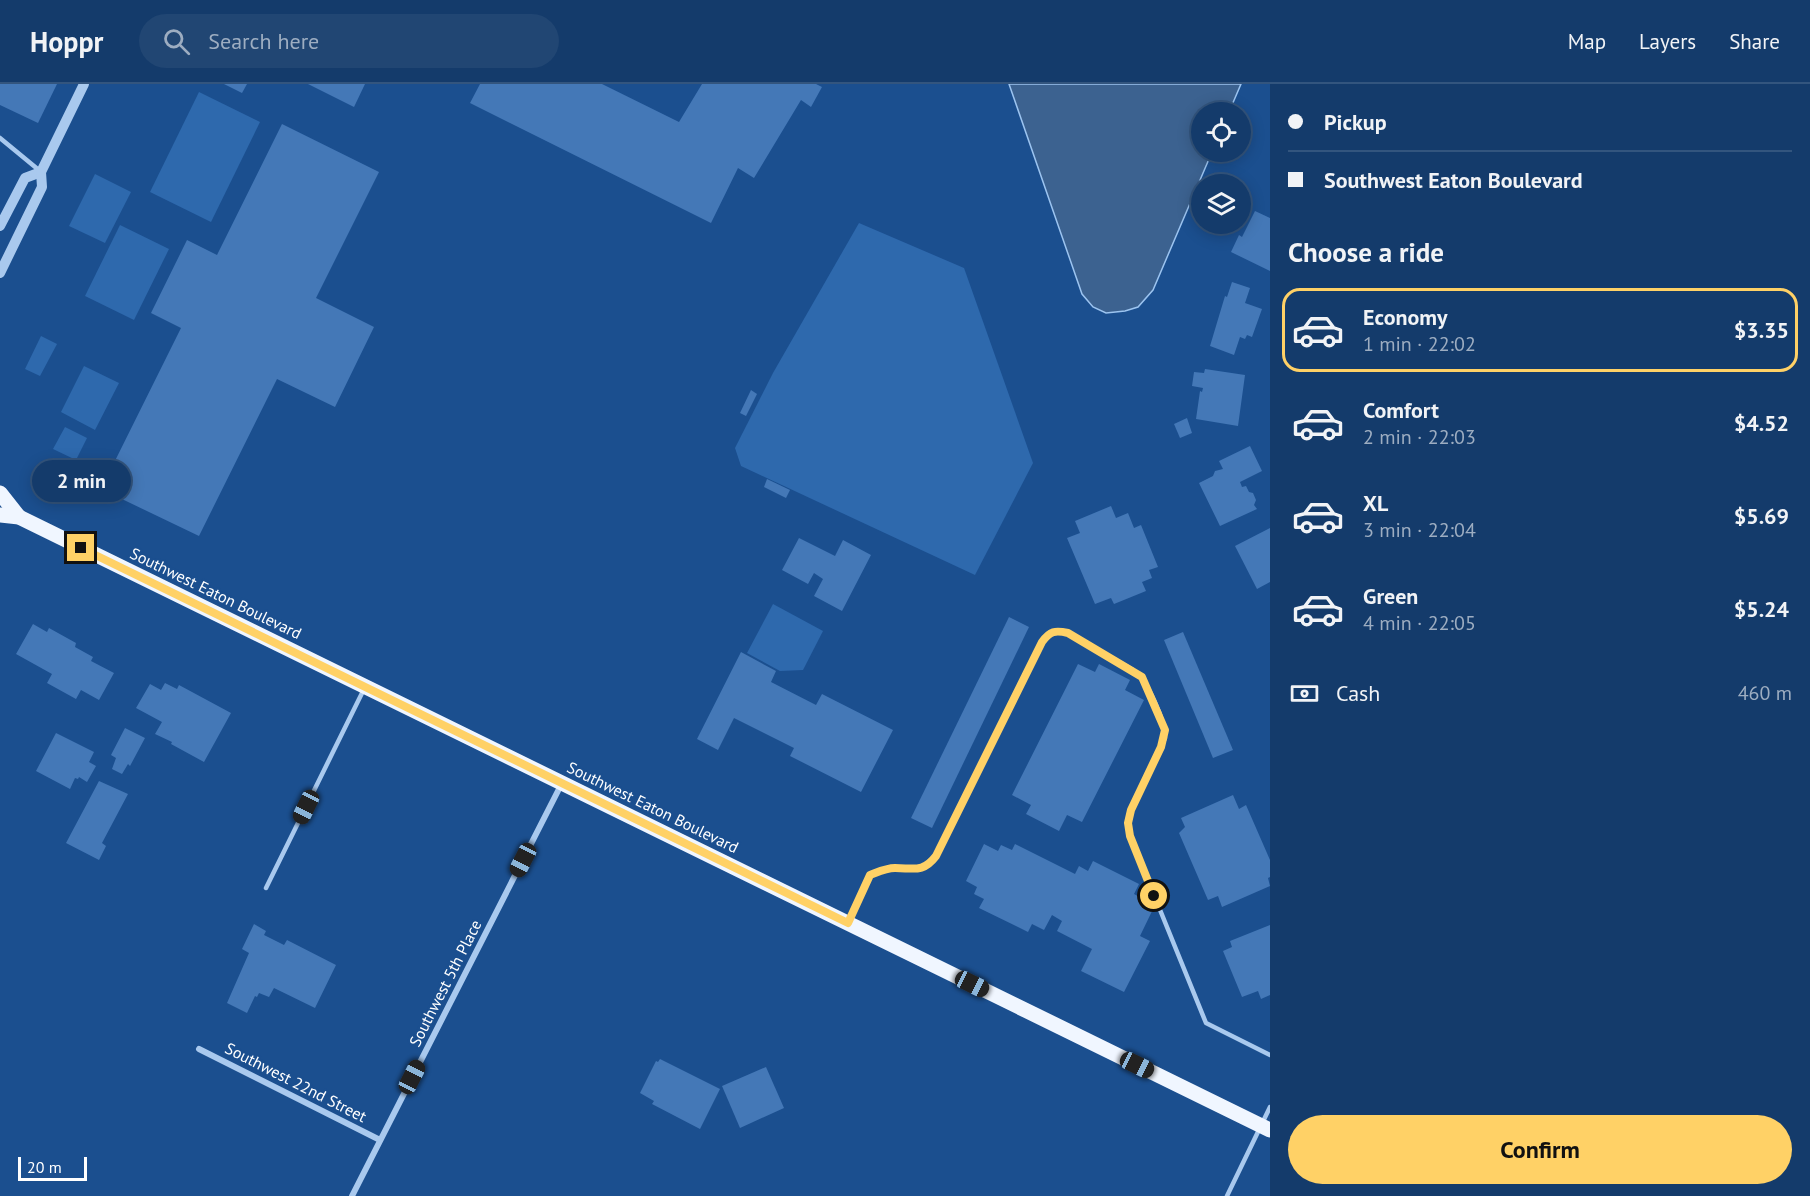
<!DOCTYPE html>
<meta charset="utf-8">
<style>
:root{--surface:#143b6b;--page:#214673;--text:#f1f3f6;--muted:#9dadc1;--line:#33557e;--accent:#ffd166}
body{margin:0;font-family:"PT Sans",sans-serif;background:var(--page);color:var(--text);height:100vh;display:flex;flex-direction:column;font-size:22px;white-space:nowrap}
*{box-sizing:border-box;margin:0}
p{font-size:20px;color:var(--muted)}
.icon{flex:none;width:33px;height:33px;fill:none;stroke:currentColor;stroke-width:2;stroke-linecap:round;stroke-linejoin:round}
.map{position:relative;flex:1;overflow:hidden}
.panel{display:flex;flex-direction:column;background:var(--surface);width:540px}
.panel>*{flex:none}
.top-card{display:grid;align-content:center;height:132px;padding:0 18px;background:var(--surface)}
.buttons{position:absolute;left:1191px;top:18px;display:grid;gap:12px}
.buttons a{display:grid;place-items:center;width:60px;height:60px;border-radius:50%;background:var(--surface);box-shadow:0 3px 15px #0003,0 0 0 2px var(--line);font-size:30px}
.scale{position:absolute;left:18px;bottom:15px;width:69px;box-sizing:border-box;padding-left:6px;border:3px solid #fff;border-top:0;font-size:16px;line-height:21px;white-space:nowrap;color:#fff;-webkit-text-stroke:4px #1b4f8f;paint-order:stroke}
.end{position:absolute;width:27px;height:27px;margin:-14px;border:8px solid #ffd166;background:#111;box-shadow:0 0 0 3px #111}
.from{border-radius:50%}
.bubble{position:absolute;height:42px;border-radius:21px;background:var(--surface);box-shadow:0 3px 15px #0003,0 0 0 2px var(--line);font-size:20px;font-weight:600;line-height:42px;text-align:center}
.car{position:absolute;width:18px;height:36px;margin:-18px -9px;border-radius:8px;box-shadow:0 0 4px 2px #0007;background:linear-gradient(#222 24%,#8ab4d8 0 40%,#222 0 76%,#8ab4d8 0 86%,#222 0)}
.top-card b{display:flex;align-items:center;gap:21px;height:57px;font-size:22px}
.top-card b+b{border-top:2px solid var(--line)}
.top-card i{width:15px;height:15px;background:var(--text)}
ul{padding:0;list-style:none}
li{display:flex;align-items:center;gap:18px;height:84px;margin:0 12px 9px;padding:0 6px;border:3px solid transparent;border-radius:18px}
li div{flex:1}
li b{display:block;font-size:22px}
li em{font-style:normal;font-weight:600}
li.selected{border-color:var(--accent)}
li>.icon{width:54px;height:54px;stroke-width:1.5}
h2{padding:0 18px;font-size:27px;line-height:72px}
.pay{display:flex;align-items:center;gap:15px;height:66px;padding:0 18px;font-size:22px}
.pay p{margin-inline-start:auto}
.primary-button{display:flex;gap:12px;margin-top:auto;padding:12px 18px}
.primary-button a{flex:1;height:69px;border-radius:36px;background:var(--accent);color:#111;font-size:24px;font-weight:600;line-height:69px;text-align:center}
header{display:flex;align-items:center;gap:36px;box-sizing:border-box;height:84px;padding:0 30px;background:var(--surface);border-bottom:2px solid var(--line)}
header strong{font-size:28px}
nav{display:flex;gap:33px;margin-inline-start:auto;font-size:21px}
.search{width:420px;height:54px;background:var(--page);display:flex;align-items:center;gap:15px;box-sizing:border-box;padding:0 21px;border-radius:33px;color:var(--muted);font-size:22px}
main{display:flex;flex:1;min-height:0}
.map>svg:first-child{display:block}
.green{fill:#2e69ad}
.water{fill:#3c6290;stroke:#9cc4f0;stroke-width:1.5}
.building{fill:#4478b7}
.lines{fill:none;stroke-linecap:round;stroke-linejoin:round}
.service{stroke:#a9c9ee;stroke-width:4.5}
.minor{stroke:#a9c9ee;stroke-width:6}
.tertiary{stroke:#a9c9ee;stroke-width:10}
.primary{stroke:#f0f6ff;stroke-width:15}
.route{stroke:#ffd166;stroke-width:8}
.labels{text-anchor:middle;stroke-width:4.5;stroke-linejoin:round;paint-order:stroke}
.street-label{font-size:16px;fill:#fff;stroke:#1b4f8f}
</style>
<header>
<strong>Hoppr</strong>
<div class="search"><svg class="icon" aria-label="search" viewBox="0 0 24 24"><circle cx="10" cy="10" r="6"/><path d="M15 15l6 6"/></svg>Search here</div>
<nav><a>Map</a><a>Layers</a><a>Share</a></nav>
</header>
<main>
<div class="map">
<svg width="1270" height="1112" viewBox="0 0 1270 1112">
<rect width="100%" height="100%" fill="#1b4f8f"/>
<!-- green -->
<g class="green">
<path d="M199 8 260 38 211 138 150 108Z"/>
<path d="M95 90 131 108 105 159 69 142Z"/>
<path d="M859 139 964 184 1033 379 975 491 741 382 735 364 773 289Z"/>
<path d="M120 141 169 165 134 236 85 212Z"/>
<path d="M41 252 57 260 40 292 25 285Z"/>
<path d="M84 282 119 299 95 346 61 328Z"/>
<path d="M65 343 87 354 76 376 53 365Z"/>
<path d="M773 520 823 547 803 586 780 587 747 569Z"/>
</g>
<!-- water -->
<path class="water" d="M1009 0H1241L1229 28H1202V68H1212L1153 206 1138 223 1125 227 1106 229 1093 223 1082 210Z"/>
<!-- building -->
<g class="building">
<path d="M0 0H57L38 39 0 21Z"/>
<path d="M224 0H247L242 9Z"/>
<path d="M308 0H365L354 23Z"/>
<path d="M480 0H602L679 38 702 0H816L822 3 811 23 801 16 754 94 738 84 711 139 470 19Z"/>
<path d="M282 40 379 88 316 214 374 243 335 323 277 295 199 452 101 405 181 244 151 229 187 156 217 171Z"/>
<path d="M1255 127 1270 134V187L1231 168 1239 151 1242 153Z"/>
<path d="M1232 198 1250 204 1245 219 1262 225 1252 253 1247 251 1245 255 1240 253 1234 271 1210 262 1225 212 1227 213Z"/>
<path d="M1205 285 1245 291 1238 342 1196 335 1200 307 1202 308 1203 304 1192 302 1194 288 1204 289Z"/>
<path d="M751 306 757 310 746 332 740 329Z"/>
<path d="M1187 334 1192 349 1180 354 1174 340Z"/>
<path d="M1250 362 1262 387 1240 398 1242 403 1246 402 1249 408 1253 409 1256 416 1254 421 1257 425 1220 442 1199 399 1213 392 1215 387 1223 385 1219 377Z"/>
<path d="M767 395 790 406 786 414 764 403Z"/>
<path d="M1111 422 1116 434 1128 429 1134 444 1141 441 1158 483 1149 486 1152 494 1142 498 1146 507 1114 520 1111 514 1095 520 1067 454 1080 449 1075 437Z"/>
<path d="M1270 444V498L1257 505 1235 462Z"/>
<path d="M799 454 835 472 843 456 871 471 842 527 814 512 823 495 814 489 808 500 782 486Z"/>
<path d="M1009 533 1029 543 932 744 911 734Z"/>
<path d="M33 540 47 548 49 544 76 559 75 563 93 573 91 577 114 589 99 616 81 606 76 615 47 599 52 590 16 570Z"/>
<path d="M1183 548 1233 666 1213 674 1164 556Z"/>
<path d="M741 568 776 587 771 598 816 621 822 610 893 646 861 708 790 672 794 664 734 634 718 666 697 655Z"/>
<path d="M1078 580 1095 588 1099 580 1130 596 1125 606 1144 616 1082 738 1067 731 1059 747 1026 730 1031 721 1012 711Z"/>
<path d="M165 599 177 605 179 601 231 629 204 678 171 660 172 658 155 650 162 638 136 624 150 600 161 606Z"/>
<path d="M125 644 145 654 130 682 128 680 122 690 112 685 116 674 111 671Z"/>
<path d="M56 649 94 668 89 678 96 682 87 698 79 693 78 695 75 694 70 705 36 687Z"/>
<path d="M99 697 128 710 102 759 106 762 99 776 66 759Z"/>
<path d="M1233 711 1239 725 1246 721 1270 776V793L1268 794 1270 802 1222 823 1218 812 1208 816 1179 749 1185 743 1181 734Z"/>
<path d="M984 760 998 767 1001 761 1012 766 1015 760 1075 790 1079 782 1088 787 1093 777 1139 800 1134 810 1155 821 1140 852 1150 857 1124 908 1081 887 1092 865 1057 847 1062 837 1052 831 1044 846 1032 840 1028 848 979 824 984 815 974 810 977 803 966 797Z"/>
<path d="M254 840 266 847 264 851 284 861 287 856 336 881 315 924 274 904 269 913 259 909 257 913 255 912 247 929 227 919 249 869 242 865Z"/>
<path d="M1270 841V911L1261 915 1258 907 1242 913 1223 867 1232 863 1230 857Z"/>
<path d="M660 975 720 1005 700 1045 652 1020 654 1017 640 1009 656 977 658 978Z"/>
<path d="M766 983 784 1024 740 1044 722 1002Z"/>
</g>
<g class="lines">
<!-- service -->
<g class="service">
<path d="M0 54 40 87"/>
<path d="M266 804 364 605"/>
<path d="M849 837 870 791C878 788 886 784 895 784 914 784 923 789 936 772L1042 558C1050 547 1055 546 1068 549L1133 586C1148 597 1165 636 1165 654L1131 726 1128 739 1130 752 1206 939 1270 971"/>
<path d="M1227 1112 1270 1023"/>
</g>
<!-- minor -->
<g class="minor">
<path d="M199 965 380 1056"/>
<path d="M352 1112 562 699"/>
</g>
<!-- tertiary -->
<g class="tertiary">
<path d="M0 142 25 94 41 88"/>
<path d="M0 189 42 103 41 88 84 0"/>
</g>
<!-- primary -->
<g class="primary">
<path d="M0 409 19 433"/>
<path d="M0 431 19 433 1270 1046"/>
</g>
</g>
<g class="lines">
<!-- route -->
<path class="route" d="M81 464 848 839 870 791C878 788 886 784 895 784 914 784 923 789 936 772L1042 558C1050 547 1055 546 1068 549L1142 593 1165 646 1161 663 1131 726 1128 739 1130 752 1154 812"/>
</g>
<g class="labels">
<!-- street labels -->
<g class="street-label">
<text transform="translate(216 509) rotate(26)" y="6">Southwest Eaton Boulevard</text>
<text transform="translate(653 723) rotate(26)" y="6">Southwest Eaton Boulevard</text>
<text transform="translate(445 899) rotate(-63)" y="6">Southwest 5th Place</text>
<text transform="translate(296 998) rotate(27)" y="6">Southwest 22nd Street</text>
</g>
</g>
</svg>
<div class="buttons">
<a><svg class="icon" aria-label="locate" viewBox="0 0 24 24"><circle cx="12" cy="12" r="6"/><path d="M12 2v4M12 18v4M2 12h4M18 12h4"/></svg></a>
<a><svg class="icon" aria-label="layers" viewBox="0 0 24 24"><path d="M12 4l9 5-9 5-9-5zM3 14l9 5 9-5"/></svg></a>
</div>
<div class="scale">20 m</div>
<i class="end from" style="left:1154px;top:812px"></i>
<i class="end" style="left:81px;top:464px"></i>
<div class="bubble" style="left:32px;top:376px;width:99px">2 min</div>
<i class="car" style="left:306px;top:723px;rotate:206deg"></i>
<i class="car" style="left:523px;top:776px;rotate:207deg"></i>
<i class="car" style="left:972px;top:900px;rotate:116deg"></i>
<i class="car" style="left:1137px;top:981px;rotate:116deg"></i>
<i class="car" style="left:412px;top:993px;rotate:27deg"></i>
</div>
<section class="panel">
<div class="top-card">
<b><i class="from"></i>Pickup</b>
<b><i></i>Southwest Eaton Boulevard</b>
</div>
<h2>Choose a ride</h2>
<ul>
<li class="selected"><svg class="icon" aria-label="car" viewBox="0 0 24 24"><path d="M5 17H2v-5l4-1 3-4h7l3 4 3 1v5h-3M9 17h6M6 11h13"/><circle cx="7" cy="17" r="2"/><circle cx="17" cy="17" r="2"/></svg><div><b>Economy</b><p>1 min · 22:02</p></div><em>$3.35</em></li>
<li><svg class="icon" aria-label="car" viewBox="0 0 24 24"><path d="M5 17H2v-5l4-1 3-4h7l3 4 3 1v5h-3M9 17h6M6 11h13"/><circle cx="7" cy="17" r="2"/><circle cx="17" cy="17" r="2"/></svg><div><b>Comfort</b><p>2 min · 22:03</p></div><em>$4.52</em></li>
<li><svg class="icon" aria-label="car" viewBox="0 0 24 24"><path d="M5 17H2v-5l4-1 3-4h7l3 4 3 1v5h-3M9 17h6M6 11h13"/><circle cx="7" cy="17" r="2"/><circle cx="17" cy="17" r="2"/></svg><div><b>XL</b><p>3 min · 22:04</p></div><em>$5.69</em></li>
<li><svg class="icon" aria-label="car" viewBox="0 0 24 24"><path d="M5 17H2v-5l4-1 3-4h7l3 4 3 1v5h-3M9 17h6M6 11h13"/><circle cx="7" cy="17" r="2"/><circle cx="17" cy="17" r="2"/></svg><div><b>Green</b><p>4 min · 22:05</p></div><em>$5.24</em></li>
</ul>
<div class="pay"><svg class="icon" aria-label="cash" viewBox="0 0 24 24"><path d="M3 7h18v10H3z"/><circle cx="12" cy="12" r="2"/></svg>Cash<p>460 m</p></div>
<div class="primary-button"><a>Confirm</a></div>
</section>
</main>
